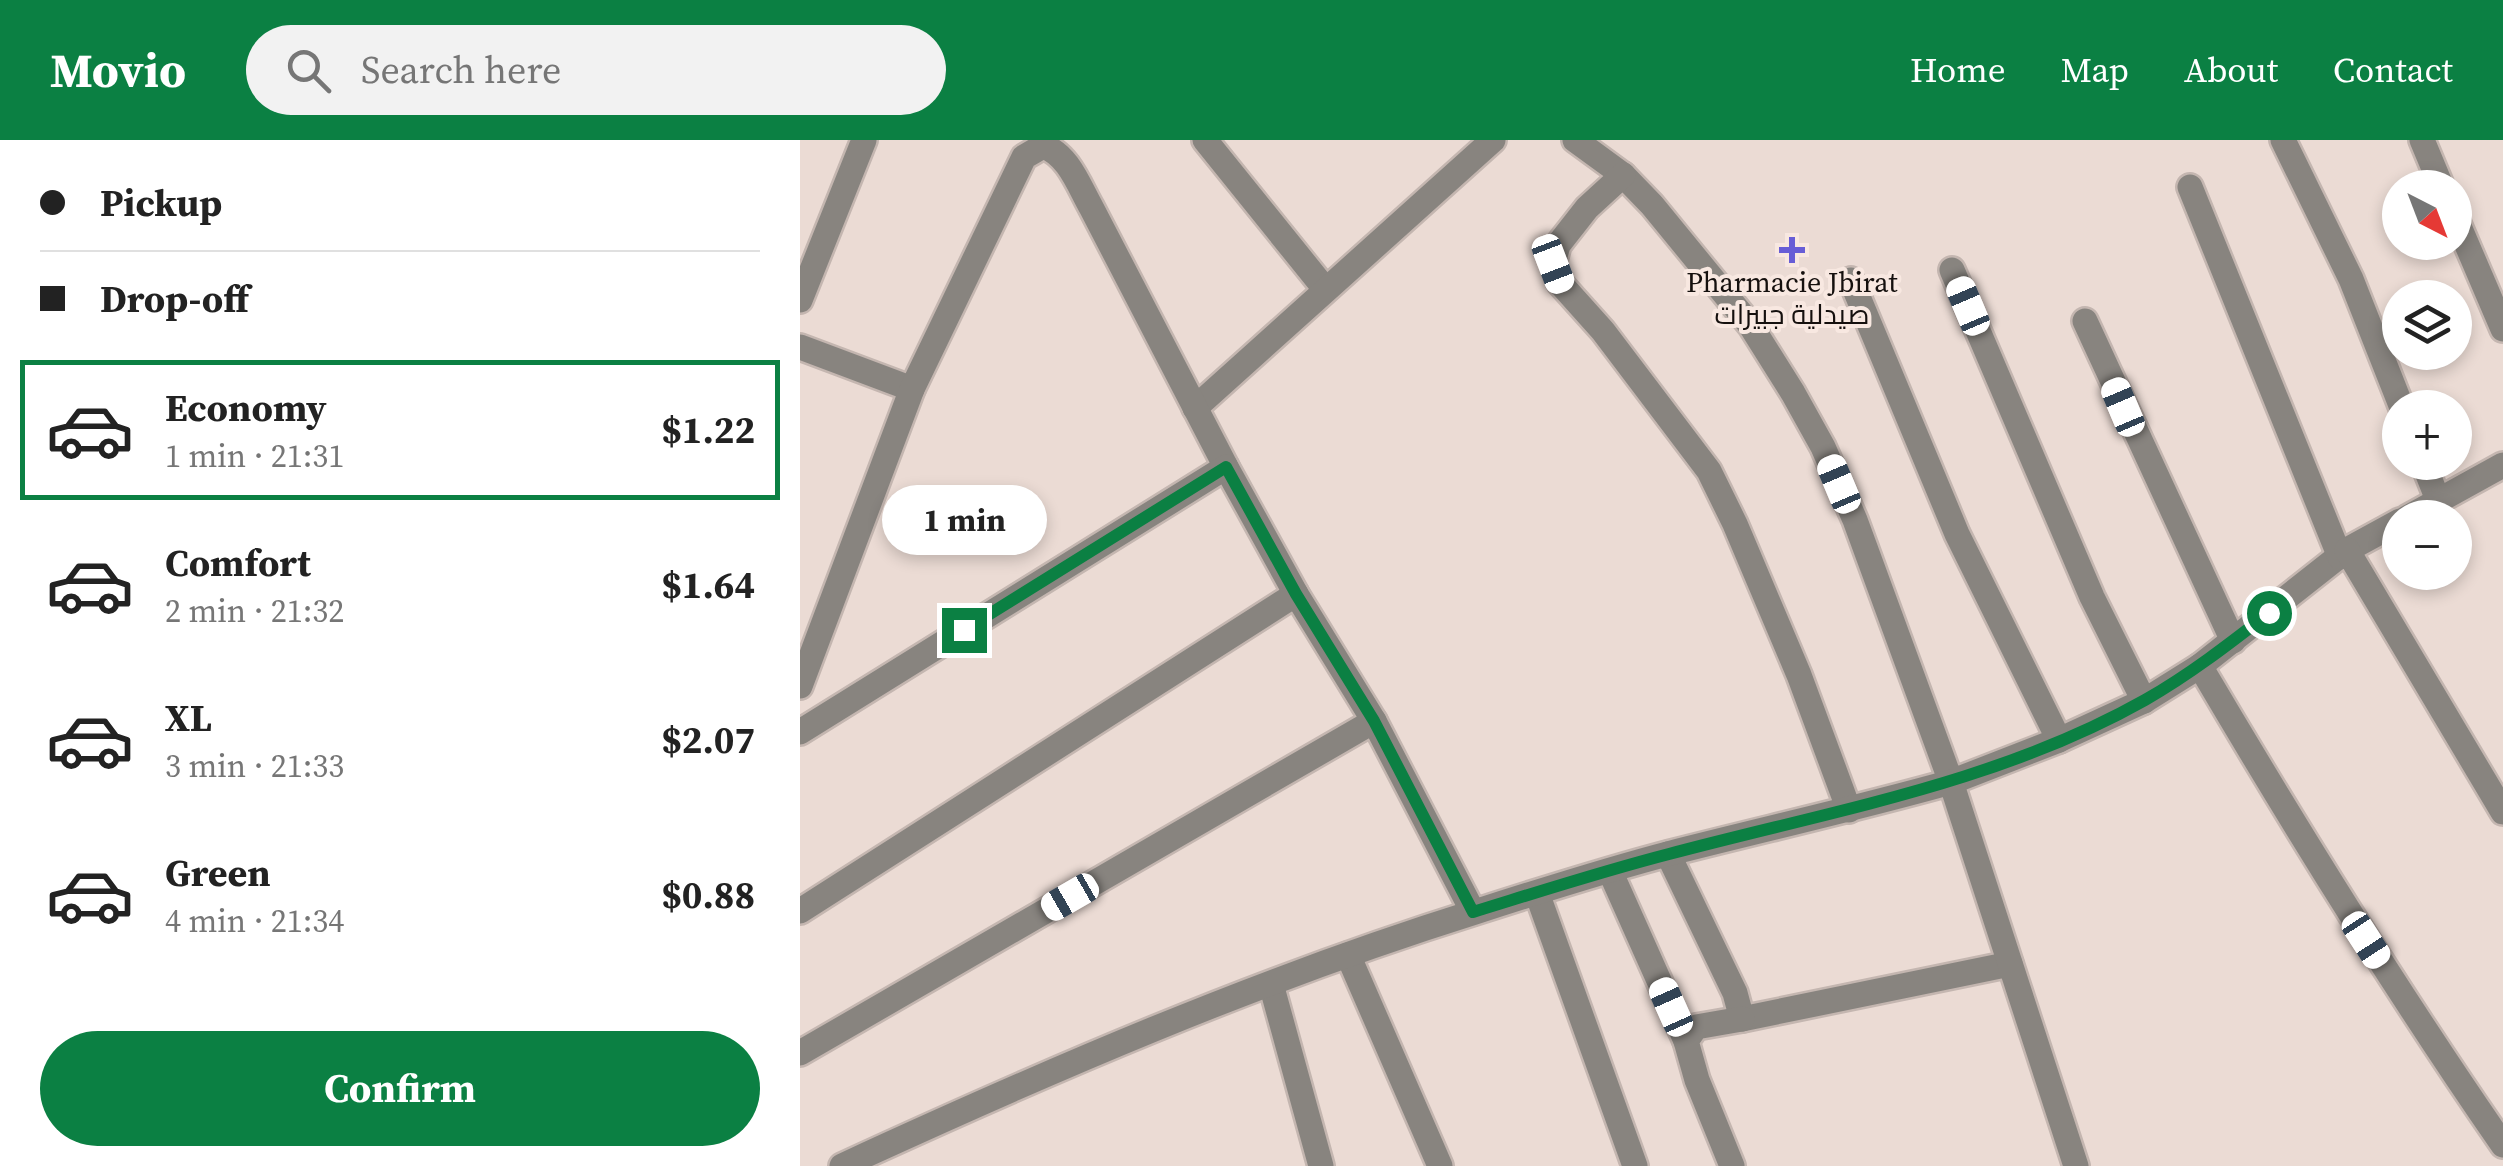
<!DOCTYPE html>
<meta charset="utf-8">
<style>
:root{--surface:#fff;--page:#f2f2f2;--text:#222;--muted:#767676;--line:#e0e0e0;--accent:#0b8043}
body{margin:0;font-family:"Source Serif 4",Cairo,serif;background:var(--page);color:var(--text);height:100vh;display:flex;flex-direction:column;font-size:38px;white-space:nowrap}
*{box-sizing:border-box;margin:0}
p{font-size:32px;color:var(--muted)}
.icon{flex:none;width:55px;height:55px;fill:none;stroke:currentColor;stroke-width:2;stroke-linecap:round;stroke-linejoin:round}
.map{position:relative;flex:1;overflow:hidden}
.side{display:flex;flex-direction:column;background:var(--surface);width:800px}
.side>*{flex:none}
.guide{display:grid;align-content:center;height:220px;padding:0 40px;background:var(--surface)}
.needle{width:65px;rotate:138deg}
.controls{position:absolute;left:1582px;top:30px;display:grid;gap:20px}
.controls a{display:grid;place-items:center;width:90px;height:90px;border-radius:50%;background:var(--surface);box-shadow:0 5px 15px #0003;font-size:50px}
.end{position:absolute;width:45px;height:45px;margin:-22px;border:12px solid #0b8043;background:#fff;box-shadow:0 0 0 5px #fff}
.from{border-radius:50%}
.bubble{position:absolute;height:70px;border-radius:35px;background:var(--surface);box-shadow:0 5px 15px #0003;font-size:32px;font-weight:700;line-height:70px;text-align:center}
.car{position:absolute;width:30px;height:60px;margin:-30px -15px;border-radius:12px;box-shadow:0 0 8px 2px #0007;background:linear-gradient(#fff 24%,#345 0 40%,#fff 0 76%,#345 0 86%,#fff 0)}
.guide b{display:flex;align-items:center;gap:35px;height:95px;font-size:38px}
.guide b+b{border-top:2px solid var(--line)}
.guide i{width:25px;height:25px;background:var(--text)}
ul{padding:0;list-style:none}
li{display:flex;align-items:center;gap:30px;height:140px;margin:0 20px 15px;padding:0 20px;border:5px solid transparent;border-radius:0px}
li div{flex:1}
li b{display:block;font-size:38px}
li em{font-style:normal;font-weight:700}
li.selected{border-color:var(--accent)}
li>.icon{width:90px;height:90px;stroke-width:1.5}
.button{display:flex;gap:20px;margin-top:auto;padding:20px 40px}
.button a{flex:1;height:115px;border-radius:60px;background:var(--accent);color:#fff;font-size:40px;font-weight:700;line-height:115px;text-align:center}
header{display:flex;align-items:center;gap:60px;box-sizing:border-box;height:140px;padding:0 50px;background:var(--accent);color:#fff}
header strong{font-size:48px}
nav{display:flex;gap:55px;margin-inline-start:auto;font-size:35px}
.search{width:700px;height:90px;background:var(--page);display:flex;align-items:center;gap:25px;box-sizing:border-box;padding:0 35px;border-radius:55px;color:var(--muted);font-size:38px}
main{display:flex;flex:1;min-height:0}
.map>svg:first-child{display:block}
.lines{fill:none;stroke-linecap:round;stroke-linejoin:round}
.street-casing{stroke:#c4b6b0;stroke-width:30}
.street{stroke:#88847f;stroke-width:25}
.route{stroke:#0b8043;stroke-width:12}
.poi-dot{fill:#675dd6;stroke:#f8e8e1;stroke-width:4}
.labels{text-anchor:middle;stroke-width:8;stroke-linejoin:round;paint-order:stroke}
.poi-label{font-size:28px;fill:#15100e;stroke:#f8e8e1}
</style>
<header>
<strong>Movio</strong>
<div class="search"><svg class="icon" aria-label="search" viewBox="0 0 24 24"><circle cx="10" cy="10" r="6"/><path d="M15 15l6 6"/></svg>Search here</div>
<nav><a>Home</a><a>Map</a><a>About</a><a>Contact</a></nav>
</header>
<main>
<section class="side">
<div class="guide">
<b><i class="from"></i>Pickup</b>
<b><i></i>Drop-off</b>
</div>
<ul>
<li class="selected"><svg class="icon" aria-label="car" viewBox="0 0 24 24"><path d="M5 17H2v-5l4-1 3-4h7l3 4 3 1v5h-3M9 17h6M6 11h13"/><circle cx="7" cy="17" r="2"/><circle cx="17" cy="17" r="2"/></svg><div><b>Economy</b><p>1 min · 21:31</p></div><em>$1.22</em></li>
<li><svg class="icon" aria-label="car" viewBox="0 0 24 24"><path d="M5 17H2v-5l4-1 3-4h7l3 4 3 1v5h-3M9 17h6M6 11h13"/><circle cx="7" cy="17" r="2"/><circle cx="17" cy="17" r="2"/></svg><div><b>Comfort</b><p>2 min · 21:32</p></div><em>$1.64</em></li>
<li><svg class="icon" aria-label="car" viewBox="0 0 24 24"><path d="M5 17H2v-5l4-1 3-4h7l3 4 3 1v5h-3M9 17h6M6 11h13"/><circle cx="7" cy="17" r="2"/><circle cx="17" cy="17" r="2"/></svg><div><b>XL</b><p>3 min · 21:33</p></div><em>$2.07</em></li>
<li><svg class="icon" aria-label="car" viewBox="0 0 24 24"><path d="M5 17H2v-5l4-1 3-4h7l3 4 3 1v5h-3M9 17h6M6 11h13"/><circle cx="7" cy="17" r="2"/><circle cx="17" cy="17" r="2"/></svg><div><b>Green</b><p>4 min · 21:34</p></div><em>$0.88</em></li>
</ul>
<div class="button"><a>Confirm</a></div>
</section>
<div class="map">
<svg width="1703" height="1026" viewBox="0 0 1703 1026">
<rect width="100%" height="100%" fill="#ebdbd4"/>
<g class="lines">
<defs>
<g id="street">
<path d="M405 0 525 149"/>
<path d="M775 0 823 35 852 65 951 186 993 253 1023 307 1055 380 1151 642 1259 600 1344 561 1400 526 1547 410 1600 381"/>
<path d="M1483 0 1551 139 1602 268"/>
<path d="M1622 0 1642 48"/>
<path d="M823 35 787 68 758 105 753 124 760 143 803 191 909 331 935 384 999 535 1049 670"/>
<path d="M1390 47 1540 417"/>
<path d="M1655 77 1703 189"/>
<path d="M1152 130 1292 457 1344 561"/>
<path d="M1051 140 1157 394 1259 600"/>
<path d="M0 160 64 0"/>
<path d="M1285 181 1433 501"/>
<path d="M0 207 112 249"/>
<path d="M395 268 693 0"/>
<path d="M1623 322 1638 360"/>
<path d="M1607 378 1703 325"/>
<path d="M1547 410 1703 672"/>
<path d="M1400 526C1496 689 1595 849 1703 1005"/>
<path d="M0 546 112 249 224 17 243 6C268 14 279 46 291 67L426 327 496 454 574 581 673 772"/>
<path d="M0 592 426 327"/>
<path d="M868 714 935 853 942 879 1210 824"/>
<path d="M810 731 886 901"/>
<path d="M737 753 835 1026"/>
<path d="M0 771 496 454"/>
<path d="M548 815 640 1026"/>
<path d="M471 844 521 1026"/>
<path d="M0 913 574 581"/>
<path d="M42 1026C248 931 458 840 675 772 740 751 806 730 871 713 965 689 1058 668 1151 642L1276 1026"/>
<path d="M932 1026 897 940 886 901 896 887 942 879"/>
</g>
</defs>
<!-- street casing -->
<use href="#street" class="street-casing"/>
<!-- street -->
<use href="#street" class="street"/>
</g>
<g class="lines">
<!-- route -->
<path class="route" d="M164 490 426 327 496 454 574 581 673 772C738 752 803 731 869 714 1030 671 1198 643 1345 560 1389 535 1429 504 1469 473"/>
</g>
<!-- markers -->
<path class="poi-dot" d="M987 95h10v10h10v10h-10v10h-10v-10h-10v-10h10z"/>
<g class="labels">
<!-- poi labels -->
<g class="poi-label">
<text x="992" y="152">Pharmacie Jbirat<tspan x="992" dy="32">صيدلية جبيرات</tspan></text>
</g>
</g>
</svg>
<div class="controls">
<a><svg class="needle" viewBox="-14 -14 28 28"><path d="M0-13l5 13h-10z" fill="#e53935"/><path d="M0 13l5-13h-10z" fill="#767676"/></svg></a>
<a><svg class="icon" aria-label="layers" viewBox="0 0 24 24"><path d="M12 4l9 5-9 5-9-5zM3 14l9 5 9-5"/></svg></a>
<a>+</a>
<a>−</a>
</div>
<i class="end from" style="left:1469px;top:473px"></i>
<i class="end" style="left:164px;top:490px"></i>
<div class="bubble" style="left:82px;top:345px;width:165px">1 min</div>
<i class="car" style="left:753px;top:124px;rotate:159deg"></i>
<i class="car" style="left:1168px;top:166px;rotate:337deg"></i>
<i class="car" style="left:1323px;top:267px;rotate:337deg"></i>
<i class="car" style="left:1039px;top:344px;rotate:337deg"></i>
<i class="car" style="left:270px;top:757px;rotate:240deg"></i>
<i class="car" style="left:1566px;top:800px;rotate:147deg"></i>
<i class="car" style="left:871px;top:867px;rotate:336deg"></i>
</div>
</main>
